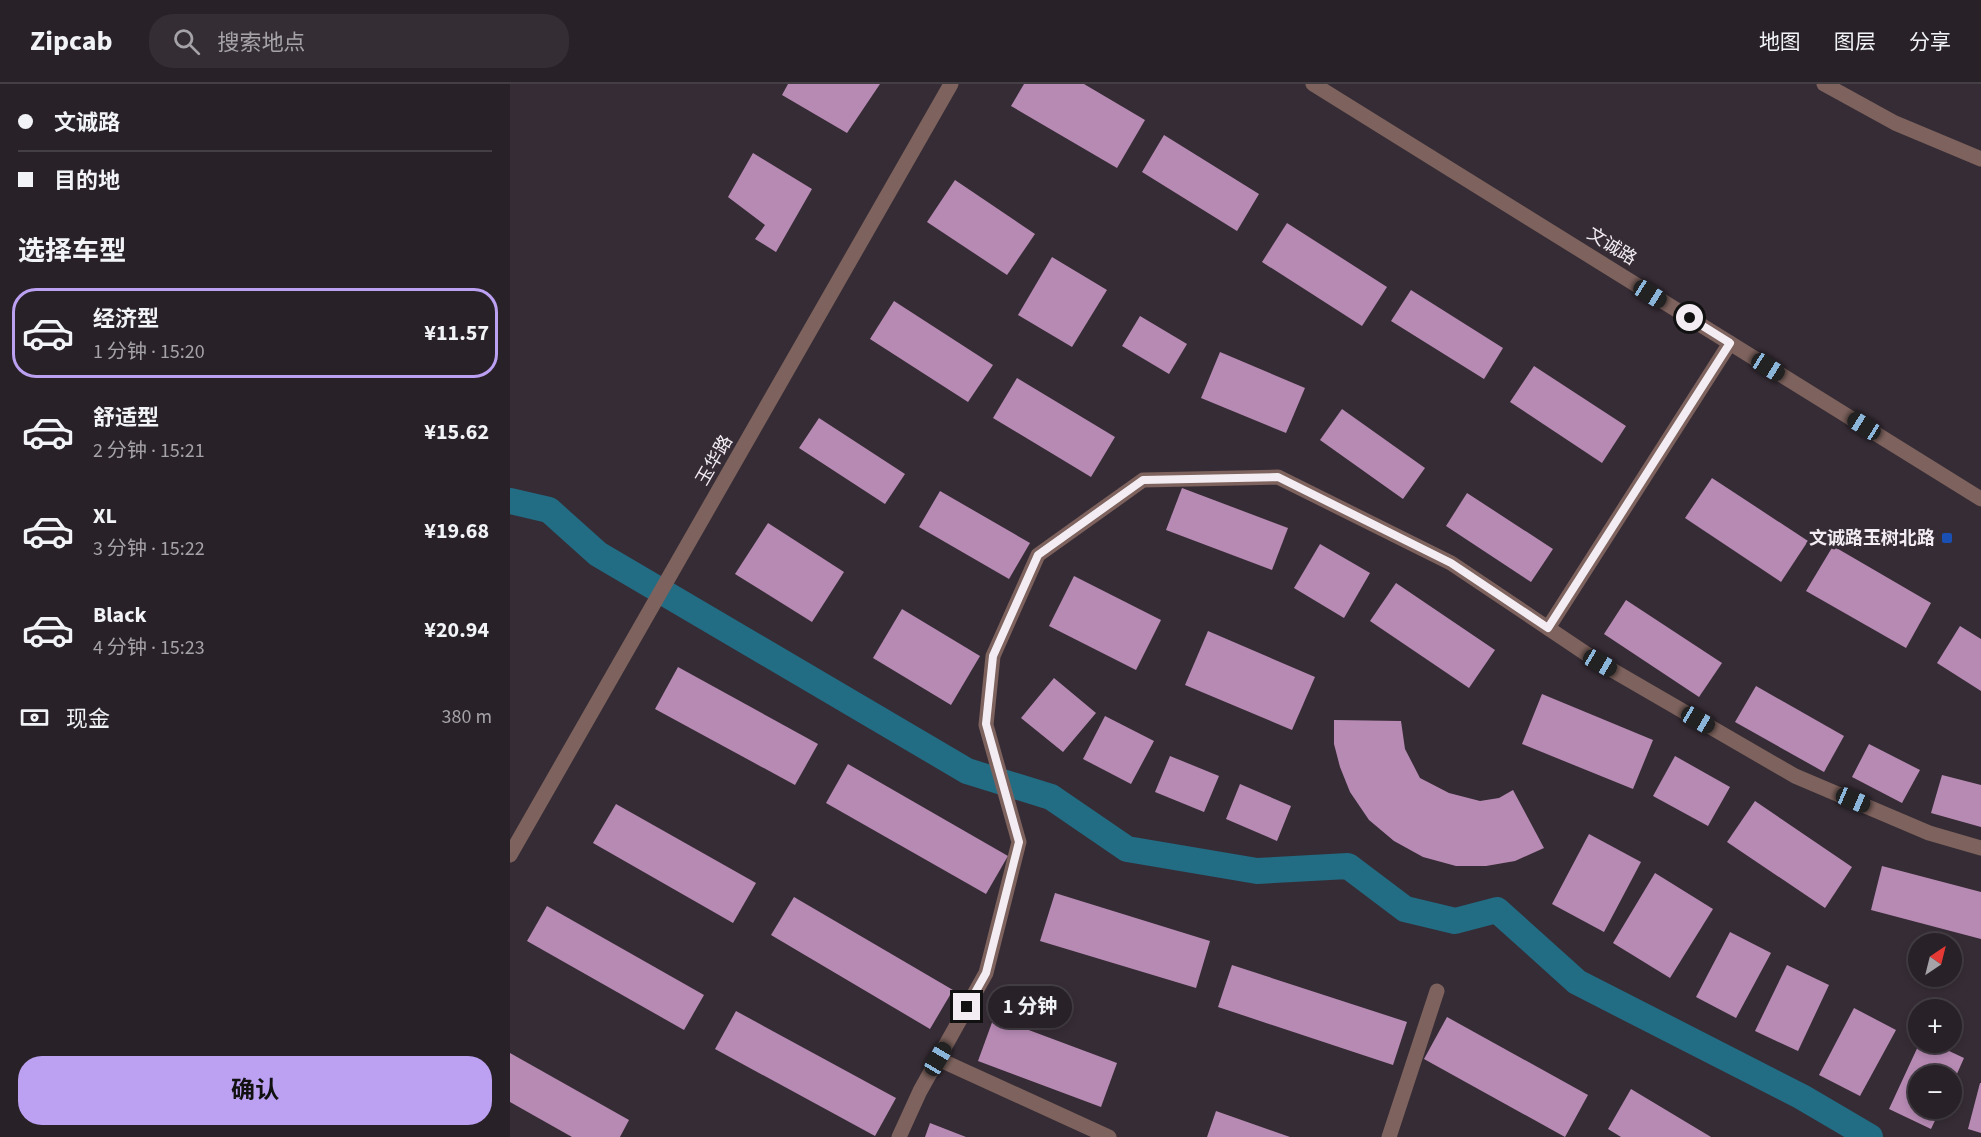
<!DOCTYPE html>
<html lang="zh">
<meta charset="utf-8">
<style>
:root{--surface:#282128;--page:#342e34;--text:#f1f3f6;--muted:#a5a3a8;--line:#443e45;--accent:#bca0f2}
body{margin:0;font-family:"Source Sans 3","Noto Sans SC",sans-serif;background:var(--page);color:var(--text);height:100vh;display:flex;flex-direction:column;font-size:22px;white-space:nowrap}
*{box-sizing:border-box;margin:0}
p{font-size:20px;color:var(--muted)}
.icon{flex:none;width:33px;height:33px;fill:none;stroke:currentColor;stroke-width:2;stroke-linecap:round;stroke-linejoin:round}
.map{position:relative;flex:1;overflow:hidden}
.drawer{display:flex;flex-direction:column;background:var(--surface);width:510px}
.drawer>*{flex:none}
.top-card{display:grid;align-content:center;height:132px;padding:0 18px;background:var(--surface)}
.needle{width:39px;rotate:35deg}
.controls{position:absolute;left:1398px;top:849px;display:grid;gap:12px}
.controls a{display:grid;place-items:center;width:54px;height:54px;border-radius:50%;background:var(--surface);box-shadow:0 3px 9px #0003,0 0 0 2px var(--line);font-size:30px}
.end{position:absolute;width:27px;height:27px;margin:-14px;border:8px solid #f3edf3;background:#111;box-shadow:0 0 0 3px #111}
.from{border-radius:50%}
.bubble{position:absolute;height:42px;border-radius:21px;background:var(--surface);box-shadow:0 3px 9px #0003,0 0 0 2px var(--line);font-size:20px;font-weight:700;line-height:42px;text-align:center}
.car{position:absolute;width:18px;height:36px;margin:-18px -9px;border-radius:8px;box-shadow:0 0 4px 2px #0007;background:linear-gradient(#222 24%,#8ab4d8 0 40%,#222 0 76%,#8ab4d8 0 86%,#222 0)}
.top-card b{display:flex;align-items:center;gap:21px;height:57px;font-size:22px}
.top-card b+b{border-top:2px solid var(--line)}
.top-card i{width:15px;height:15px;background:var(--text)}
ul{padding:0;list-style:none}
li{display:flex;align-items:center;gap:18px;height:90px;margin:0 12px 9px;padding:0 6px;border:3px solid transparent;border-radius:24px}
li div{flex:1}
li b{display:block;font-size:22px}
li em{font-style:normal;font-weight:700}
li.active{border-color:var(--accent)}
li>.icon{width:54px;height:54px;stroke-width:1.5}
h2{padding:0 18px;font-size:27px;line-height:72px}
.pay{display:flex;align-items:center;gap:15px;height:66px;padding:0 18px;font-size:22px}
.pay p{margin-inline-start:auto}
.action{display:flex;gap:12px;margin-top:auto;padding:12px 18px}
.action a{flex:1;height:69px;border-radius:24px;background:var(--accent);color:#111;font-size:24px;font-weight:700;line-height:69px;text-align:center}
header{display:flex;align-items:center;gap:36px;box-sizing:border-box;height:84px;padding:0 30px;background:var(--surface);border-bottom:2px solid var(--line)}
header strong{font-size:28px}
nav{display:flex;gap:33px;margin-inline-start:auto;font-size:21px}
.search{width:420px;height:54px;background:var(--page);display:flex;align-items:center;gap:15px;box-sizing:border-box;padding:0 21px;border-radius:24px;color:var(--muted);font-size:22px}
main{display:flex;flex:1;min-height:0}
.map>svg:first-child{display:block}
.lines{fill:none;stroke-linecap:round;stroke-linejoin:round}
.canal{stroke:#226c84;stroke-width:26}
.building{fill:#b78ab4}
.minor{stroke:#7d625d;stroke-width:15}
.route{stroke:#f3edf3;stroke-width:8}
.transit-dot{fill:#1a4fb4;stroke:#362c35;stroke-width:2}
.labels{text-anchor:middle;stroke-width:6;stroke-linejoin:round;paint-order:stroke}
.street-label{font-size:18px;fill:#f3edf3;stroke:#362c35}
.poi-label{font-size:18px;font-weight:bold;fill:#f3edf3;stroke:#362c35;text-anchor:end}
</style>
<header>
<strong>Zipcab</strong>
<div class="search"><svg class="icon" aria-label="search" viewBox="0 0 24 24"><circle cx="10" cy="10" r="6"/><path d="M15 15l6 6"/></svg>搜索地点</div>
<nav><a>地图</a><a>图层</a><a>分享</a></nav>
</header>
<main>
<section class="drawer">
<div class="top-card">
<b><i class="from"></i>文诚路</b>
<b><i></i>目的地</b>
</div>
<h2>选择车型</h2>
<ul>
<li class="active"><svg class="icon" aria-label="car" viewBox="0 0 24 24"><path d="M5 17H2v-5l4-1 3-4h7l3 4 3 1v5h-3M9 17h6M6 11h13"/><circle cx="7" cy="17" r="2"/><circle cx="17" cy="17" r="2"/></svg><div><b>经济型</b><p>1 分钟 · 15:20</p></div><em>¥11.57</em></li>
<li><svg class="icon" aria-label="car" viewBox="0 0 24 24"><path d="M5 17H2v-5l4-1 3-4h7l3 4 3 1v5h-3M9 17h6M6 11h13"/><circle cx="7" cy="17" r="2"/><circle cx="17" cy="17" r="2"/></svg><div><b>舒适型</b><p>2 分钟 · 15:21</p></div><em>¥15.62</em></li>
<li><svg class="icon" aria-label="car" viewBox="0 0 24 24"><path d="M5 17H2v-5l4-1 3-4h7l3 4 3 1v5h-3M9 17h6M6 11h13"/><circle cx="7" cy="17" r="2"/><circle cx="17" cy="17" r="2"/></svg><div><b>XL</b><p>3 分钟 · 15:22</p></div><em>¥19.68</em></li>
<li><svg class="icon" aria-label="car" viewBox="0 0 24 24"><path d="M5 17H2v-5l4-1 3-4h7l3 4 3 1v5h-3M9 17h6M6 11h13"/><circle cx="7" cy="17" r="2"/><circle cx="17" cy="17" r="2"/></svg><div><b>Black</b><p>4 分钟 · 15:23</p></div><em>¥20.94</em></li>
</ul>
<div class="pay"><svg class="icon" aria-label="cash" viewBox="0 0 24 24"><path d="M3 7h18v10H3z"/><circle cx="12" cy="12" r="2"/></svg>现金<p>380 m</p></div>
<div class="action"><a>确认</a></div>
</section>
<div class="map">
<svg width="1471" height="1053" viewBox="0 0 1471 1053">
<rect width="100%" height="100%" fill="#362c35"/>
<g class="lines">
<!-- canal -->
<path class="canal" d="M0 417 39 426 88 470 457 687 541 713 617 765 747 787 838 782 895 825 945 837 987 826 1067 898 1292 1013 1360 1053"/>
</g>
<!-- building -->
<g class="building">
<path d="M278 0H370L337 49 272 11Z"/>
<path d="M514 0H574L635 36 607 84 501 22Z"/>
<path d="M654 51 749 110 727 147 632 88Z"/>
<path d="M243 69 302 105 266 168 245 155 255 141 218 113Z"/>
<path d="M445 96 525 150 497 191 417 138Z"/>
<path d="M777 139 877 203 852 242 752 178Z"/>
<path d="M542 173 597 206 562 263 508 231Z"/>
<path d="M901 206 993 264 974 295 881 237Z"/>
<path d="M384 217 483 281 458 318 360 255Z"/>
<path d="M630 232 677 260 659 290 612 262Z"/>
<path d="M710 268 795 304 776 349 691 314Z"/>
<path d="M1024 282 1116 342 1092 379 1000 318Z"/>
<path d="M507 294 605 353 581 393 483 334Z"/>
<path d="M832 325 915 384 893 415 810 356Z"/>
<path d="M309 334 395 390 375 420 289 364Z"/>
<path d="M1202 394 1298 457 1271 498 1175 434Z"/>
<path d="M672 404 778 444 762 486 656 446Z"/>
<path d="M430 407 520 459 499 495 409 443Z"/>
<path d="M957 409 1043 465 1021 498 936 442Z"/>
<path d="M258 439 334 488 302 538 225 490Z"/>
<path d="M810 460 860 489 834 534 784 504Z"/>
<path d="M1323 462 1421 519 1396 564 1296 507Z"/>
<path d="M564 492 651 536 626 586 539 542Z"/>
<path d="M886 499 985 566 959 604 860 537Z"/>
<path d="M1116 516 1212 579 1189 613 1094 550Z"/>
<path d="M392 525 470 572 441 621 363 574Z"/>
<path d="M1450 542 1471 555V607L1427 579Z"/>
<path d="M698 547 805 593 782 646 675 601Z"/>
<path d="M168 583 308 660 285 701 145 625Z"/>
<path d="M544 594 586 629 553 668 511 634Z"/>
<path d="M1246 602 1334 652 1314 688 1225 638Z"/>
<path d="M1032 610 1143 656 1123 705 1012 660Z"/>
<path d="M595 632 644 657 621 700 573 675Z"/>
<path d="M824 636 891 637 895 665 910 694 939 709 970 717 989 714 1003 706 1034 764 1005 777 976 782H946L913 773 884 757 859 736 840 708 830 683 824 660Z"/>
<path d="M1359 660 1410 686 1392 719 1342 693Z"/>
<path d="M660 672 709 692 694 728 645 708Z"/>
<path d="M1165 672 1220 703 1198 742 1143 712Z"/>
<path d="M338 680 498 772 476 810 316 719Z"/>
<path d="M1432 691 1471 701V743L1421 729Z"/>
<path d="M730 700 781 722 767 757 716 735Z"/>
<path d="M1245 717 1342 783 1315 824 1217 758Z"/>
<path d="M106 720 246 799 223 839 83 759Z"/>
<path d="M1079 750 1131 778 1094 848 1042 820Z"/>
<path d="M1372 782 1471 808V855L1361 826Z"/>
<path d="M1145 789 1203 825 1160 894 1103 859Z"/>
<path d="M545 809 700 857 686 904 530 857Z"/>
<path d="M284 813 443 906 420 945 261 851Z"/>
<path d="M37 822 194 911 174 946 17 857Z"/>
<path d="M1220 848 1261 869 1226 934 1186 913Z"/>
<path d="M722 881 897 938 883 981 708 923Z"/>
<path d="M1277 881 1319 901 1288 967 1245 947Z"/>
<path d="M1344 924 1386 946 1350 1012 1309 991Z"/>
<path d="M226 927 386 1014 365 1052 205 965Z"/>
<path d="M484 933 607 979 591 1023 468 977Z"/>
<path d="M937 933 1078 1011 1055 1053 914 975Z"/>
<path d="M1410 958H1420L1454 974 1442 1001V992H1408V1024H1431L1421 1045 1379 1025Z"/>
<path d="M0 969 119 1036 110 1053H62L0 1018Z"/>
<path d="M1470 999H1471V1049L1458 1045Z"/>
<path d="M1121 1005 1201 1053H1111L1098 1045Z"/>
<path d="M706 1027 780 1053H697Z"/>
<path d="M420 1039 456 1053H415Z"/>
</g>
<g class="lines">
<!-- minor -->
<g class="minor">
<path d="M803 0 1471 415"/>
<path d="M1314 0 1385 39 1471 75"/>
<path d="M1038 544 1220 259"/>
<path d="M0 771 441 0"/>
<path d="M428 975 599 1053"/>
<path d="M389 1053 410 1007 476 889 509 758 476 641 483 572 528 471 633 396 768 393 941 479 1090 579 1285 692 1419 749 1471 764"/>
<path d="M879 1053 927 907"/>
</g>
</g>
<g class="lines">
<!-- route -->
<path class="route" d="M457 923 476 889 509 758 476 640 483 572 528 471 633 396 768 393 941 479 1038 544 1220 259 1180 234"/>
</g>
<!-- markers -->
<rect class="transit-dot" x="1431" y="448" width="12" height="12" rx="3"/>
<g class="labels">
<!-- street labels -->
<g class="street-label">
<text transform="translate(1102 162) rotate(32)" y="6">文诚路</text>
<text transform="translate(204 376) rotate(-60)" y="6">玉华路</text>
</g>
<!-- poi labels -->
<g class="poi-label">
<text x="1425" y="460">文诚路玉树北路</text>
</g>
</g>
</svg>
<div class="controls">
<a><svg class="needle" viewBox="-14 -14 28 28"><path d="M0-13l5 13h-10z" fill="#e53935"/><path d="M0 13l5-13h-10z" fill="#a5a3a8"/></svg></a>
<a>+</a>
<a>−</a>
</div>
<i class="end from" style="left:1180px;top:234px"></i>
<i class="end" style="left:457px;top:923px"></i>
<div class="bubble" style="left:478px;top:902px;width:84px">1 分钟</div>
<i class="car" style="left:1140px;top:210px;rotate:122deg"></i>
<i class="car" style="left:1258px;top:283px;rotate:122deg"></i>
<i class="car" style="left:1354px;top:342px;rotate:302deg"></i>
<i class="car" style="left:1090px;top:579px;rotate:120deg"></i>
<i class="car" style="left:1188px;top:636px;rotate:120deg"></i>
<i class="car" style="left:1343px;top:716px;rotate:113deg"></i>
<i class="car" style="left:428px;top:975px;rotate:30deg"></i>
</div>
</main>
